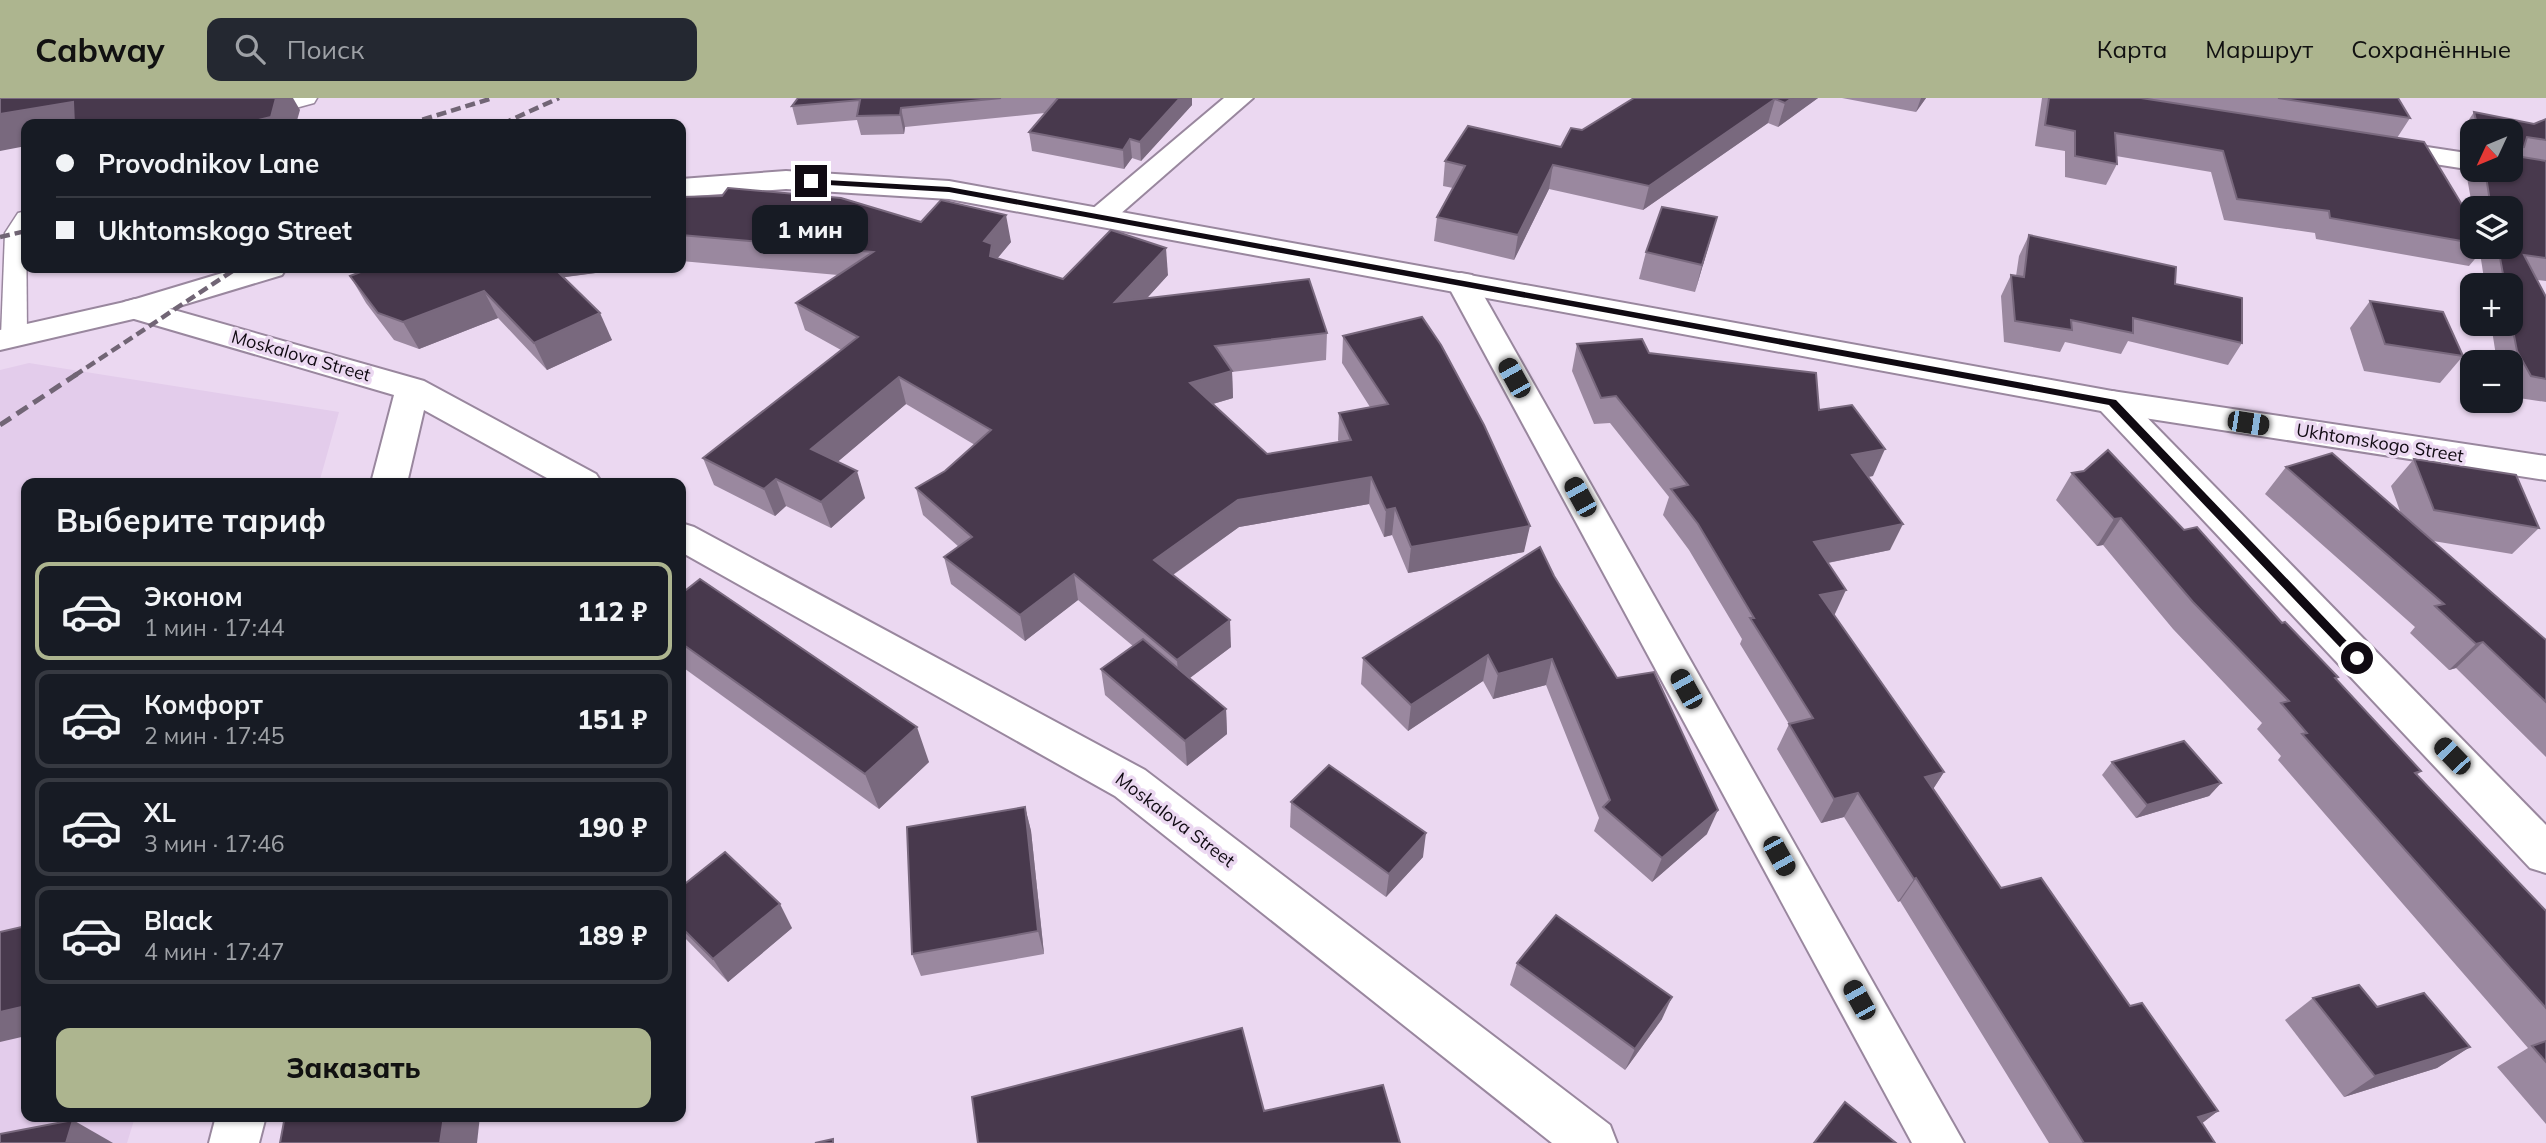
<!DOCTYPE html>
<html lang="ru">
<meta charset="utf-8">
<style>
:root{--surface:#171b24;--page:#242831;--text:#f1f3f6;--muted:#9ea1a6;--line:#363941;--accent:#adb58f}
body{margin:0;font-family:Mulish,sans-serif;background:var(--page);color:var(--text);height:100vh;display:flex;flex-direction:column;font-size:26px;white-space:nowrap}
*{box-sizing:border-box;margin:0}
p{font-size:23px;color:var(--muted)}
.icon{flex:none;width:38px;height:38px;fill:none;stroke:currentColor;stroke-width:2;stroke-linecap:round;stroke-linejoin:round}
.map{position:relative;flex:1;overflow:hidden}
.details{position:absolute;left:21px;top:380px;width:665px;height:644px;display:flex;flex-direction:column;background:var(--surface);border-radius:14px;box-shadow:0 2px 5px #0004}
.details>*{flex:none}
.banner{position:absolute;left:21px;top:21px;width:665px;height:154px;border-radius:14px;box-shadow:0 2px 5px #0004;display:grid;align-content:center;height:154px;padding:0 35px;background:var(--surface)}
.needle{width:46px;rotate:226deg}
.controls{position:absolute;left:2460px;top:21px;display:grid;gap:14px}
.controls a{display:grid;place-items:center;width:63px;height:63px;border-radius:14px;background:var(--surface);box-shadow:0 2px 5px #0004;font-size:35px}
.end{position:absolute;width:32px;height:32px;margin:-16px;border:9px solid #100a12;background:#fff;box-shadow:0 0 0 4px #fff}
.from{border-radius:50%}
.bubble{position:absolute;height:49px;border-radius:14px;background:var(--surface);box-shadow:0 2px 5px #0004;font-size:23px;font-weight:800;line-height:49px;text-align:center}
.car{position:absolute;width:21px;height:42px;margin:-21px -10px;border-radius:9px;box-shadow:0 0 5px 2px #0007;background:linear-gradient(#222 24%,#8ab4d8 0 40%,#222 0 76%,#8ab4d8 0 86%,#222 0)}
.banner b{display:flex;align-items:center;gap:24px;height:66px;font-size:26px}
.banner b+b{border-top:2px solid var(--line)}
.banner i{width:18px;height:18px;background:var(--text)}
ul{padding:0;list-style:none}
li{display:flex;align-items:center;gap:21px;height:98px;margin:0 14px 10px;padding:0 21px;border:4px solid var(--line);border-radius:14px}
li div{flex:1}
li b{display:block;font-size:26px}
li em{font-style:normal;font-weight:800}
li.on{border-color:var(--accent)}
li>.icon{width:63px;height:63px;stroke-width:1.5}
h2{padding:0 35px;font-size:32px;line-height:84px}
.button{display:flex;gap:14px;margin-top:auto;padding:14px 35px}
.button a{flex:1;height:80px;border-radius:14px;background:var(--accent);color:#111;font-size:28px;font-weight:800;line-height:80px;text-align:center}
header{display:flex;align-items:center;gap:42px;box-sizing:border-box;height:98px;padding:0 35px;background:var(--accent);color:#111}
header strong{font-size:33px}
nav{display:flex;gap:38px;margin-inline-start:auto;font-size:24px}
.search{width:490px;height:63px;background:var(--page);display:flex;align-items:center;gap:18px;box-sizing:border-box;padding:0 24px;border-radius:14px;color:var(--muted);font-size:26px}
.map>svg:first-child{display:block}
.built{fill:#e3cceb}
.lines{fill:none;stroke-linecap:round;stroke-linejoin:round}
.lane-casing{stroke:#99879e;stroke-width:3}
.street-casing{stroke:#99879e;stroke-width:4}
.secondary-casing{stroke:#99879e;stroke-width:4}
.lane{fill:#fff;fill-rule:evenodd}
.street{fill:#fff;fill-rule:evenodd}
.secondary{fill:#fff;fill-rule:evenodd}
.rail-far1{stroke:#716575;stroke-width:4.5;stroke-dasharray:10 5;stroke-linecap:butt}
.rail{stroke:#716575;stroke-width:5;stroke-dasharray:13 7;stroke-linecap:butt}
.wall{fill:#9a889f}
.shaded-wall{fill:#79697e}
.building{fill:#48394d;stroke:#79697e;stroke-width:2}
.route{fill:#100a12}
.labels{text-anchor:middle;stroke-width:7;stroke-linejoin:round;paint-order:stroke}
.street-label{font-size:18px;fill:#100a12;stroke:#ebd8f1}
</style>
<header>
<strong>Cabway</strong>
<div class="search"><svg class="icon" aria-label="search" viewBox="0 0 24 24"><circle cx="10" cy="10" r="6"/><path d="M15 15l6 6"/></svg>Поиск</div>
<nav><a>Карта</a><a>Маршрут</a><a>Сохранённые</a></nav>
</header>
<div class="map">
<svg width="2546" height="1045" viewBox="0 0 2546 1045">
<rect width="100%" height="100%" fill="#ebd8f1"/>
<!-- built -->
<path class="built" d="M29 265 339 314 319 385H26V1018L135 1019 127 1045H0V272Z"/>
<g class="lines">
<defs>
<g id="lane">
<path d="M282 0H317L314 5 237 26H202L205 21Z"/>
<path d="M26 113 27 239 23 245H5L1 239 5 135 18 115Z"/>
</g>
<g id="street">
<path d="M1224 0H1253L1111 124 1101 127 1091 124 1086 118 1091 112Z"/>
<path d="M2381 42 2473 56V72H2476H2473L2371 56 2367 50 2371 44Z"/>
<path d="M1461 175 1472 177 1476 184 1964 1045H1912L1446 184 1450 177Z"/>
<path d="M135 201 424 283 596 376 602 385H556L424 312 407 385H371L394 297 124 218 119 211 124 204Z"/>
<path d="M2112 293 2124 296 2546 727V775L2530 770 2100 312 2095 304 2100 296Z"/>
<path d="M681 425 694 429 1145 672 1610 1027 1617 1045H1552L1115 698 681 454Z"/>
<path d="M216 1018H266L259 1045H209Z"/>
</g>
<g id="secondary">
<path d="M786 73 949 83 2112 293 2546 358V382L2112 315 949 101 786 91 681 99V81Z"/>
<path d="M239 170H286L282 177 146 218 0 252V232L129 203Z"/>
</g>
</defs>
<!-- lane casing -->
<use href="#lane" class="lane-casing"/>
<!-- street casing -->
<use href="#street" class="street-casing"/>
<!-- secondary casing -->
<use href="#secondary" class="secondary-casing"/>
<!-- lane -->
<use href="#lane" class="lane"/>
<!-- street -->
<use href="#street" class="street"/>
<!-- secondary -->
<use href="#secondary" class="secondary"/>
<!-- rail-far1 -->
<g class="rail-far1">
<path d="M408 26 493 0"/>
<path d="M502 26 559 0"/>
<path d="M0 139 26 133"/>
<path d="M74 278 237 170"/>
</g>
<!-- rail -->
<path class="rail" d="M0 327 77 276"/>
</g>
<!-- wall -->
<g class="wall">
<path d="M798 0H1192V7L1141 63 1132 60 1124 71 1032 53 1029 34 1045 15 905 29 904 36 861 37 857 22 797 27 792 8Z"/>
<path d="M1634 0H1818L1778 29 1768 25 1643 112 1549 91 1514 162 1434 143 1437 119 1453 90 1443 88 1445 63 1561 49 1582 32Z"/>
<path d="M1842 0H1926L1916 14Z"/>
<path d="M2042 0H2398L2410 20 2397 40 2473 145V149H2511V110H2473V113L2466 74 2473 65V72H2511V33H2473V55L2463 52 2460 35 2474 14 2534 26 2546 21V183L2537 182 2546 199V304L2512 299 2511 297V264H2497L2491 226H2511V187H2485L2480 155 2469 168 2316 141 2315 135 2224 122 2211 74 2116 58 2117 66 2106 87 2065 79V53L2035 48Z"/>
<path d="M681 99 921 124 1011 144 997 161 1063 181 1168 177 1146 201 1327 235 1326 262 1232 274 1233 300 1213 306 1267 356 1339 344 1338 342 1339 315 1370 309 1342 265 1343 238 1524 454 1408 475 1392 437 1384 439 1369 406 1239 429 1173 477 1231 549 1190 580 1226 611 1227 636 1187 668 1105 597 1101 571 1133 548 1078 502 1025 543 951 486 944 459 959 449 923 417 916 390 945 373 975 347 906 306 837 364 865 400 831 430 786 408 775 418 714 387 703 360 841 252 805 232 796 205 838 177 681 163Z"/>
<path d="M1717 119 1695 194 1639 181 1646 154Z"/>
<path d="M2029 137 2175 186 2242 245 2228 267 2128 243 2121 256 2065 244 2060 254 2004 244 2001 198 2011 177 2016 178 2019 158Z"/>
<path d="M366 172H618L564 179 612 242 547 272 498 220 419 251 394 242 366 205 350 178Z"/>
<path d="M2370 203 2463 258 2440 285 2364 273 2350 230Z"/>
<path d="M1577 246 1649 255 1819 312 1873 378 1868 379 1890 452 1828 465 1834 517 1944 674 1933 691 2001 790 2130 908 2218 1013 2202 1025 2215 1045H2049L1900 803 1898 804 1844 719 1821 725 1777 651 1789 626 1740 546 1742 541 1689 452 1663 417 1669 399 1610 325 1594 326 1572 273Z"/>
<path d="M2414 361 2539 430 2512 456 2433 443 2546 542V659L2456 570 2449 572 2410 535 2415 529 2265 396 2286 369 2401 416 2391 388Z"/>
<path d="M2072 375 2184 432 2338 579 2336 582 2421 673 2417 677 2546 813V1026L2497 969 2528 950 2278 662 2281 658 2257 631 2262 625 2173 531 2103 447 2097 448 2056 402Z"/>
<path d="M1554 478 1707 736 1652 784 1594 733 1599 720 1546 587 1493 601 1483 583 1408 633 1361 586 1363 560Z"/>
<path d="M681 496 929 664 879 711 681 568Z"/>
<path d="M2112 664 2221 685 2209 698 2136 720 2102 677Z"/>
<path d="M1291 704 1423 759 1386 799 1290 729Z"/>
<path d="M1025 709 1031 733 1044 856 921 878 912 856Z"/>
<path d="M681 789 792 830 728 884 681 836Z"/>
<path d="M1517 865 1662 921 1625 972 1510 887Z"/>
<path d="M2313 900 2377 909 2470 949 2437 970 2344 999 2285 922Z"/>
</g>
<!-- shaded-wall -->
<g class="shaded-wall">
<path d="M276 0H293L300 12 296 26H241Z"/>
<path d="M1180 0H1192V7L1141 63 1140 44Z"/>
<path d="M1792 0H1818L1778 29 1785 5Z"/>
<path d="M1921 0H1926L1916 14Z"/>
<path d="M1775 1 1768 25 1643 112 1649 88Z"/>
<path d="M73 4 89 26H26V48L0 53V16Z"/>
<path d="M901 10 905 29 904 36 900 17Z"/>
<path d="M1130 41 1132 60 1124 71 1123 52Z"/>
<path d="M2524 49 2511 66V51Z"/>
<path d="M1553 67 1549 91 1514 162 1518 137Z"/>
<path d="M1006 117 1011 144 995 163V185L984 143Z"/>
<path d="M1717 119 1709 146 1695 194 1702 167Z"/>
<path d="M1166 150 1168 177 1118 232 1115 204Z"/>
<path d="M545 170H619L618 172 551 181Z"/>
<path d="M484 193 498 220 419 251 403 224Z"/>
<path d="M600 215 612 242 547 272 534 245Z"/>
<path d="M1232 273 1233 300 1192 312 1190 285Z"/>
<path d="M899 279 906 306 821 378 811 351Z"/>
<path d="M1885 351 1873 378 1840 383 1852 357Z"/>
<path d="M857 373 865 400 831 430 821 404Z"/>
<path d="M1371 379 1369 406 1239 429 1157 488 1154 462 1238 402Z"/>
<path d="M776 381 786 408 775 418 764 391Z"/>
<path d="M1395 410 1392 437 1384 439 1386 412Z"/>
<path d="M2121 420 2103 447 2097 448 2114 421Z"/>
<path d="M1903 426 1890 452 1802 470 1814 444Z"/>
<path d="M1530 428 1524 454 1408 475 1411 449Z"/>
<path d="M1074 476 1078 502 1025 543 1020 517Z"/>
<path d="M1846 492 1834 518 1820 497Z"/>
<path d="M1230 522 1231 549 1179 588 1177 562Z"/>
<path d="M2483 544 2456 570 2449 572 2476 546Z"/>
<path d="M1488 557 1483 583 1408 633 1411 607Z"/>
<path d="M1552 561 1546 587 1493 601 1498 576Z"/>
<path d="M1226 611 1227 636 1187 668 1185 643Z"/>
<path d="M917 629 929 664 879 711 865 676Z"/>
<path d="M1944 674 1928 699 1925 679Z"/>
<path d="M2221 685 2209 698 2136 720 2147 707Z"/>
<path d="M1858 695 1844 719 1821 725 1834 701Z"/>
<path d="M1025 709 1031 733 1044 856 1038 833Z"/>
<path d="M1718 712 1707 736 1652 784 1662 760Z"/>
<path d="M1426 735 1423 759 1386 799 1389 776Z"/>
<path d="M1916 780 1900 803 1898 804 1914 781Z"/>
<path d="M780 806 792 830 728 884 713 861Z"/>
<path d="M1672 899 1662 921 1625 972 1635 951Z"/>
<path d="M26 908V938L0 944V914Z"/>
<path d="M2470 949 2437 970 2344 999 2375 978Z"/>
<path d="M2218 1013 2192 1033 2198 1019Z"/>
<path d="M444 1018H480L477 1045H440Z"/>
<path d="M73 1022 113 1045H66Z"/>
</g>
<!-- building -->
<g class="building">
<path d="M0 0H276L271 19 241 26H74L73 4 0 16Z"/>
<path d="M798 0H1001L901 10 900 17 857 18 860 2 792 8Z"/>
<path d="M1058 0H1180L1140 44 1130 41 1123 52 1029 34Z"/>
<path d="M1634 0H1792L1785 5 1775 1 1649 88 1553 67 1518 137 1437 119 1465 68 1445 63 1468 28 1561 49 1571 30 1582 32Z"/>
<path d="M2049 0H2141L2424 44 2473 125V145L2330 120 2329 113 2237 101 2223 53 2115 35 2117 66 2075 58V33L2045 27Z"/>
<path d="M2278 0H2398L2410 20Z"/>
<path d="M2474 14 2534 26 2546 21V42L2527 39 2524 49 2511 51V33H2483L2478 31Z"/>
<path d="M2511 52 2516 58 2546 63V160L2524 157 2546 199V281L2531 278 2517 253 2511 222V187H2505L2498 149H2511V110H2491L2485 72H2511Z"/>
<path d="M728 90 841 100 921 124 941 102 1006 117 984 143 992 146 990 158 1063 181 1111 132 1166 150 1115 204 1309 181 1327 235 1215 248 1232 273 1190 285 1267 356 1351 342 1339 315 1388 306 1343 238 1422 219 1441 247 1484 327 1530 428 1411 449 1395 410 1386 412 1371 379 1238 402 1154 462 1230 522 1177 562 1074 476 1020 517 944 459 972 439 916 390 945 373 991 332 899 279 811 351 857 373 821 404 776 381 764 391 703 360 858 239 796 205 873 154 681 137V99L722 98Z"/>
<path d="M1662 109 1717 119 1702 167 1646 154Z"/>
<path d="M2029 137 2176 169 2175 186 2242 200V245L2133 220V235L2071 222 2072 232 2015 223 2011 177 2024 179Z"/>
<path d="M365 170H554L600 215 534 245 484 193 403 224 378 215 350 178 366 172Z"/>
<path d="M2370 203 2443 214 2463 258 2385 246Z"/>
<path d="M1642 241 1649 255 1816 275 1819 312 1852 307 1885 351 1852 357 1903 426 1814 444 1846 492 1820 497 1944 674 1925 679 2001 790 2041 780 2130 908 2142 905 2218 1013 2198 1019 2215 1045H2084L1916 780 1914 781 1858 695 1834 701 1789 626 1813 620 1750 520H1754L1698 426 1671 391 1688 387 1616 298 1601 300 1577 246Z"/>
<path d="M2108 352 2184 432 2197 429 2282 525 2285 524 2338 579 2335 580 2421 673 2415 675 2546 813V910L2302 636 2307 635 2281 605 2289 603 2193 504 2121 420 2114 421 2072 375 2084 373Z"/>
<path d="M2332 355 2546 542V604L2483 544 2476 546 2435 508 2444 506 2286 369Z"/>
<path d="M2414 361 2516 377 2539 430 2434 412Z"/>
<path d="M1540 449 1554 478 1617 580 1654 574 1718 712 1662 760 1603 709 1610 702 1552 561 1498 576 1488 557 1411 607 1363 560Z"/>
<path d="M700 481 917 629 865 676 681 545V496Z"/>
<path d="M1143 541 1226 611 1185 643 1101 571Z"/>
<path d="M2184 643 2221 685 2147 707 2112 664Z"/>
<path d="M1329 667 1426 735 1389 776 1291 704Z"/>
<path d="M1025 709 1038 833 912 856 907 729Z"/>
<path d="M725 754 780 806 713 861 681 829V789Z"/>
<path d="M1556 817 1672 899 1635 951 1517 865Z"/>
<path d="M26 828V908L0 914V834Z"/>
<path d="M2359 887 2377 909 2424 895 2470 949 2375 978 2313 900Z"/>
<path d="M1242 930 1264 1013 1383 987 1400 1045H978L972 999Z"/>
<path d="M2546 943V964L2532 948Z"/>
<path d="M1845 1004 1896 1045H1814Z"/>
<path d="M285 1018H444L440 1045H280Z"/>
<path d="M73 1022 66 1045H0V1036Z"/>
<path d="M833 1041V1045H815Z"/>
</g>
<!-- route -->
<path class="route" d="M808 81 949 89 2116 302 2363 560 2357 564 2353 563 2109 307 949 94 811 86Z"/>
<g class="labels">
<!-- street labels -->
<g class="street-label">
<text transform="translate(301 258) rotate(16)" y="6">Moskalova Street</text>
<text transform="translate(2380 345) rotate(9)" y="6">Ukhtomskogo Street</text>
<text transform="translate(1175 722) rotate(37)" y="6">Moskalova Street</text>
</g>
</g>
</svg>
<div class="controls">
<a><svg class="needle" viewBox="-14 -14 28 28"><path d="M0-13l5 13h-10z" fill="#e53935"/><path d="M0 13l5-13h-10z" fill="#9ea1a6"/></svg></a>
<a><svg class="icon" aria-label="layers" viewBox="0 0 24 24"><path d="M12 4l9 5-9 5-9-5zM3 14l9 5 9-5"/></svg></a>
<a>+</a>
<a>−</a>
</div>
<i class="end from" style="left:2357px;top:560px"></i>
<i class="end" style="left:811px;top:83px"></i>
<div class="bubble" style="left:752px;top:107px;width:116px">1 мин</div>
<i class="car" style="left:1514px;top:280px;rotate:331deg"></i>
<i class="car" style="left:2248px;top:325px;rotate:99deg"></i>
<i class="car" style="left:1580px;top:399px;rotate:331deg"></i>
<i class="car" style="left:1686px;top:591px;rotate:331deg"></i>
<i class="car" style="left:2452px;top:658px;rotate:316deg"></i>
<i class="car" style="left:1779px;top:758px;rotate:151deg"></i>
<i class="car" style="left:1859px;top:902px;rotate:331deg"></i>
<div class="banner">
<b><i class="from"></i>Provodnikov Lane</b>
<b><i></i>Ukhtomskogo Street</b>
</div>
<section class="details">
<h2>Выберите тариф</h2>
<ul>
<li class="on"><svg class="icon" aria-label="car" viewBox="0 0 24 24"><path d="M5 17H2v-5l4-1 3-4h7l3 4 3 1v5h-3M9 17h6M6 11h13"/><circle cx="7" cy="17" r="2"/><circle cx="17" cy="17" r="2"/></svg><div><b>Эконом</b><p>1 мин · 17:44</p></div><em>112 ₽</em></li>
<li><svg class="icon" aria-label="car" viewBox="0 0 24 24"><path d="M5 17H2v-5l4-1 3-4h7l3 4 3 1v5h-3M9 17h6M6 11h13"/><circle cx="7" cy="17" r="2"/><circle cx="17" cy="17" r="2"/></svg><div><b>Комфорт</b><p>2 мин · 17:45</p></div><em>151 ₽</em></li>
<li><svg class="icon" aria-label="car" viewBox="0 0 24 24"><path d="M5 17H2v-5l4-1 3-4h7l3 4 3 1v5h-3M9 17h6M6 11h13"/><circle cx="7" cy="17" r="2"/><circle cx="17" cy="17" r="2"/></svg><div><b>XL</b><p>3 мин · 17:46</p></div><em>190 ₽</em></li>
<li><svg class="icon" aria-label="car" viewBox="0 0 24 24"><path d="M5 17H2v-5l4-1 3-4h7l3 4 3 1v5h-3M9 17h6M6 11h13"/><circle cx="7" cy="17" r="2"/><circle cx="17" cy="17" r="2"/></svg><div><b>Black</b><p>4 мин · 17:47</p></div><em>189 ₽</em></li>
</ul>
<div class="button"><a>Заказать</a></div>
</section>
</div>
